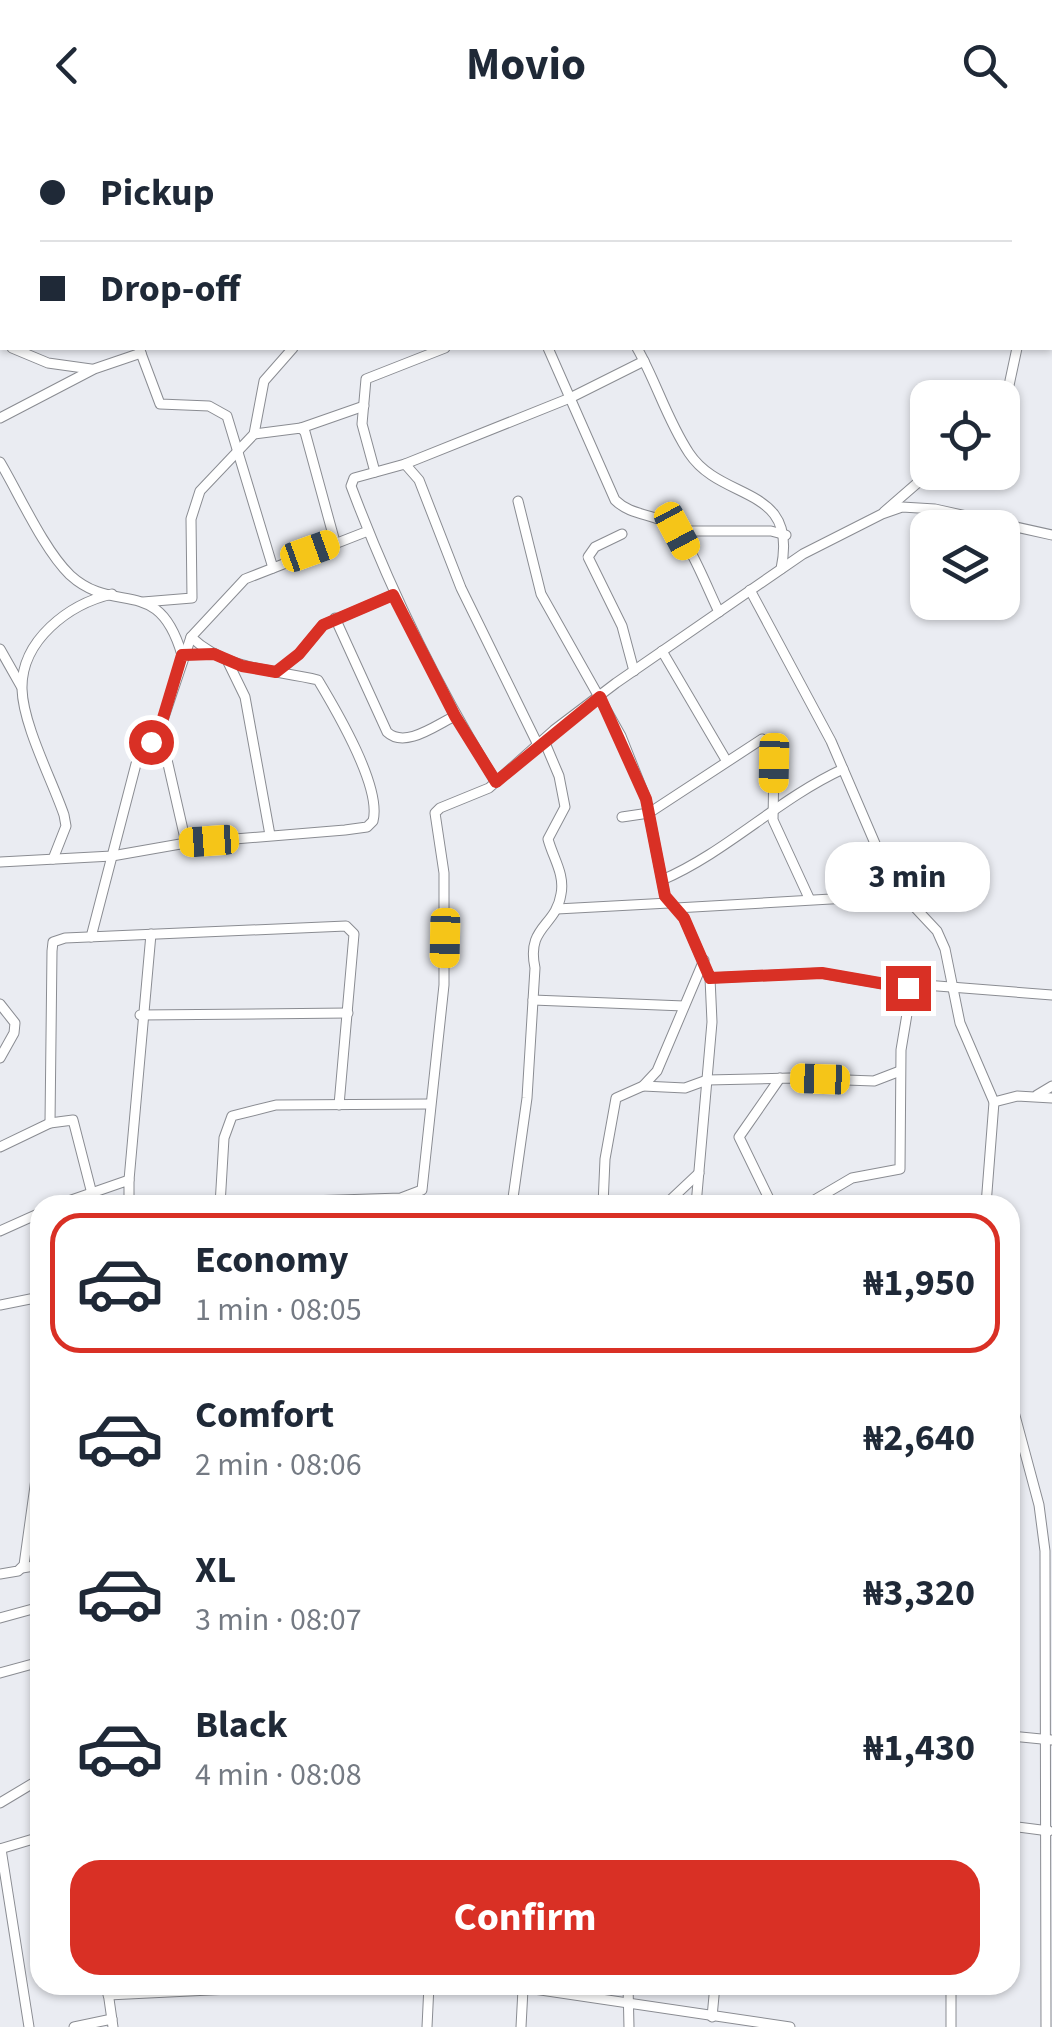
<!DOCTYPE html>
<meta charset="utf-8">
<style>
:root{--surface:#fff;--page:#f2f2f3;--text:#1f2937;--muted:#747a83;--line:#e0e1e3;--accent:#d93025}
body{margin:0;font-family:"Source Sans 3",sans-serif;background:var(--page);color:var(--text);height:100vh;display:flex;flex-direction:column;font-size:38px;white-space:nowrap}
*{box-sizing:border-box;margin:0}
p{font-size:32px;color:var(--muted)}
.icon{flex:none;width:55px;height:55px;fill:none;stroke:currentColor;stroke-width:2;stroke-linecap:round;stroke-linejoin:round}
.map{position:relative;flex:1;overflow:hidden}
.panel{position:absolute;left:30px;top:1065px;width:990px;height:800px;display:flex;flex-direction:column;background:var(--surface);border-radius:30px;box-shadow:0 2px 8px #0004}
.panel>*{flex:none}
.guide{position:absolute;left:0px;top:0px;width:1052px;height:220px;box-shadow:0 2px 8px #0004;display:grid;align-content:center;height:220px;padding:0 40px;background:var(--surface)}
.buttons{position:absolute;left:910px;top:250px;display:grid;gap:20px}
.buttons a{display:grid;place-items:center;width:110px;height:110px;border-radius:20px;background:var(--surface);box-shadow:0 2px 8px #0004;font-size:50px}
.end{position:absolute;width:45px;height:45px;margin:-22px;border:12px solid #d93025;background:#fff;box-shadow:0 0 0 5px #fff}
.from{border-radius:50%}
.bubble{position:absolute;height:70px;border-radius:30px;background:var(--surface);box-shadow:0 2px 8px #0004;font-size:32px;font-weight:700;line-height:70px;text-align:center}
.car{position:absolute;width:30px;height:60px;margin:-30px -15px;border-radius:12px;box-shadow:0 0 8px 2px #0007;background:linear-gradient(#f5c518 24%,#345 0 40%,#f5c518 0 76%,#345 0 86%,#f5c518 0)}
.guide b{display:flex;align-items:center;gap:35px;height:95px;font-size:38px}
.guide b+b{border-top:2px solid var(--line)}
.guide i{width:25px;height:25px;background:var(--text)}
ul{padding:18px 0 0;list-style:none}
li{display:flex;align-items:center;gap:30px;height:140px;margin:0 20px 15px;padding:0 20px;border:5px solid transparent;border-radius:30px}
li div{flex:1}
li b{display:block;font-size:38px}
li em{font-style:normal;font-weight:700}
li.selected{border-color:var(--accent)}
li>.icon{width:90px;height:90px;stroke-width:1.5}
.cta{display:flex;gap:20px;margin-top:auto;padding:20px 40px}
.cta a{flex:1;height:115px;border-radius:30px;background:var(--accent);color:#fff;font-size:40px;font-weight:700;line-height:115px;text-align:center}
header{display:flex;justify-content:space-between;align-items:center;height:130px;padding:0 40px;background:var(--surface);font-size:45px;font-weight:700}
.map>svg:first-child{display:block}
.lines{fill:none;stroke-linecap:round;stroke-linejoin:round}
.canal{stroke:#80a2e8;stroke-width:9}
.street-casing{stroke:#8a8c92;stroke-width:11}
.street{stroke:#fff;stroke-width:9}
.route{stroke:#d93025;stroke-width:12}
</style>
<header><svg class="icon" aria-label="back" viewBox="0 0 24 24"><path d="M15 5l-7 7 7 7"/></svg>Movio<svg class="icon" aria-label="search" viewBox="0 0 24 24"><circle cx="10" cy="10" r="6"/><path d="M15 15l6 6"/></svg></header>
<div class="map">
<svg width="1052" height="1897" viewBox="0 0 1052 1897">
<rect width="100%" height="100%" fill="#eaecf2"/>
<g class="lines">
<!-- canal -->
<g class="canal">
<path d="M1050 28H1052"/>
<path d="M0 91H2"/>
</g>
<defs>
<g id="street">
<path d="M1042 0 1043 2"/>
<path d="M1050 6H1052"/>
<path d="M1050 173 1052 175"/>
<path d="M0 190 2 188"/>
<path d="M0 210 2 211"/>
<path d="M12 218 48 233 91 239"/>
<path d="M139 218 160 274 209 276 227 286 273 438"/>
<path d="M548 218 615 370C632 387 656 383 673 397 690 412 708 460 719 482"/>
<path d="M637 218C656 251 667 290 689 323 722 373 799 354 781 439"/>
<path d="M0 288 94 239 141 223"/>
<path d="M1002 288 1017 218"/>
<path d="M301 298 364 276"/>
<path d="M254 304 301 298 305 302 335 412"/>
<path d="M0 332C19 364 44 420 70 445 116 487 158 443 182 525"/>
<path d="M405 334 570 268 644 231"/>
<path d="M375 342 362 294 366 249 445 218"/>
<path d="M518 371 541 464 621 606 646 669 665 766 684 788 710 848 712 892 696 1075"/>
<path d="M884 382 930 342"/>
<path d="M677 401H771L786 405"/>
<path d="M622 404 595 417 588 427 622 496 634 541"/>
<path d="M750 460 831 611 892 753 937 801 945 819 960 893 994 972 986 1075"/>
<path d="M143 472 192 468 191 389 200 361 254 304 264 251 293 218"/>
<path d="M335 488 387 602C405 619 436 595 455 586"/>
<path d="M0 519 21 556"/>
<path d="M662 521 726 630"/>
<path d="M182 525 215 524"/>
<path d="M227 530 245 567 270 705"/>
<path d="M277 542 299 524 323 495 393 465"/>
<path d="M160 599 186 713"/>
<path d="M496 652C437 557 390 460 351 356L354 348 405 334 419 350 461 458 539 617"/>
<path d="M622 687 649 683 762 609 774 633 773 690 809 768"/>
<path d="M53 729 66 696 64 685C52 650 23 595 22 559 21 510 69 474 112 464"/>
<path d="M0 732 112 726 186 713 345 700 367 697 373 691C382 657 336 580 318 550 273 539 227 541 191 507"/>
<path d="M662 750C727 722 778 669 843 639"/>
<path d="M676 778 900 765"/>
<path d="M557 779 669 773"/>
<path d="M91 807 136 634 160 599 191 507 245 449 368 401"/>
<path d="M710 848 821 843 908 858"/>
<path d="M533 870 684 876"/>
<path d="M0 874 15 893 14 903 0 928"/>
<path d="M140 885 348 883"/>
<path d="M643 956 685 958 707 950 791 948 874 951 900 941"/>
<path d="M1037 965 1052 956"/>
<path d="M994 972 1017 966 1052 968"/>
<path d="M50 993 52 821 53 812 65 808 346 796 354 804 339 975"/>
<path d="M0 1017 50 993 73 990 91 1060"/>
<path d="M129 1050 151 804"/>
<path d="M220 1074 401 1068 422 1060 444 855V743L435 683 440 678 489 658 554 600 616 553 803 424 882 384 902 377 935 379 1052 405"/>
<path d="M57 1075 129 1050V1075"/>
<path d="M220 1075 224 1008 232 986 276 975 430 974"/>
<path d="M512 1075 527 968 535 838C526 796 556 797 561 764 565 744 553 728 548 709L565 677 559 646 545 613"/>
<path d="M603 1075 605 1029 616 968 643 956 657 941 704 830"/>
<path d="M665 1075 699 1043"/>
<path d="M772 1075 739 1007 780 948"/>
<path d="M806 1075 852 1048 900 1039 901 920 912 854 1052 865"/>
<path d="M0 1101 40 1083"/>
<path d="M0 1175 40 1167"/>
<path d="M1010 1267 1039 1375 1045 1421 1046 1897"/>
<path d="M22 1438 40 1435"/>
<path d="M0 1444 18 1441 24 1435 40 1320"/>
<path d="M0 1488 40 1477"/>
<path d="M0 1543 40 1532"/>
<path d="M1010 1606 1052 1610"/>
<path d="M0 1673 40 1649"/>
<path d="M1010 1696 1049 1701"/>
<path d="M0 1719 40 1707"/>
<path d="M1 1719 29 1897"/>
<path d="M107 1855 113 1897"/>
<path d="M506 1855 790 1897"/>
<path d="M628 1855 629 1897"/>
<path d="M108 1865 314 1855"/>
<path d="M712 1887 715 1855"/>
<path d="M74 1897 112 1889"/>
<path d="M427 1897 429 1855"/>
<path d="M521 1897 523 1859"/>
<path d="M951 1897V1855"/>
</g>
</defs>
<!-- street casing -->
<use href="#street" class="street-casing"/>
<!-- street -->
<use href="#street" class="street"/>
</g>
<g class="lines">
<!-- route -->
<path class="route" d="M151 612 160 598 182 525 214 524 242 536 276 542 299 524 323 495 393 465 455 586 496 652 600 567 646 669 665 766 684 788 710 848 822 843 908 858"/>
</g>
</svg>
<div class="buttons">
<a><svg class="icon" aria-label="locate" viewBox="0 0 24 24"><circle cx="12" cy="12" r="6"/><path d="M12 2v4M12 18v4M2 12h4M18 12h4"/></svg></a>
<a><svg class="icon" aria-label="layers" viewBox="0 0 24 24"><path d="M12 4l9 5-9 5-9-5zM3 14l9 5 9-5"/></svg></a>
</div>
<i class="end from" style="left:151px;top:612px"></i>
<i class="end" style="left:908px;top:858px"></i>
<div class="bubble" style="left:825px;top:712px;width:165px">3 min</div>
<i class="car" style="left:677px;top:401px;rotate:152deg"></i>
<i class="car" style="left:310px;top:421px;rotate:70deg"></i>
<i class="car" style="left:774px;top:633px;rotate:181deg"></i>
<i class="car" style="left:209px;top:711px;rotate:266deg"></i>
<i class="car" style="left:445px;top:808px;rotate:181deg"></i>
<i class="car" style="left:820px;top:949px;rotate:272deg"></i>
<div class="guide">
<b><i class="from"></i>Pickup</b>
<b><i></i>Drop-off</b>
</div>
<section class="panel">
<ul>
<li class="selected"><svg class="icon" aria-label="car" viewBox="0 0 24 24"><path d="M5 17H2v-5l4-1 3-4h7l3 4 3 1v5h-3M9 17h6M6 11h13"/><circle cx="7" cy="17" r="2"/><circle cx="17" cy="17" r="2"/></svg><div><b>Economy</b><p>1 min · 08:05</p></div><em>₦1,950</em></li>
<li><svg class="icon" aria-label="car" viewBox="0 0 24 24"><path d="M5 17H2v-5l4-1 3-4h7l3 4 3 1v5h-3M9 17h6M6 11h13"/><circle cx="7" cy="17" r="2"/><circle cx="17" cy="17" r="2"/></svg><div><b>Comfort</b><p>2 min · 08:06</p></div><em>₦2,640</em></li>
<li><svg class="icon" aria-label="car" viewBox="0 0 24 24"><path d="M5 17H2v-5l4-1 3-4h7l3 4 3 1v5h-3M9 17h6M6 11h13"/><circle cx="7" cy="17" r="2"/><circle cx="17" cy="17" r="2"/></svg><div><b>XL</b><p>3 min · 08:07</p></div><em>₦3,320</em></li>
<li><svg class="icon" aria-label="car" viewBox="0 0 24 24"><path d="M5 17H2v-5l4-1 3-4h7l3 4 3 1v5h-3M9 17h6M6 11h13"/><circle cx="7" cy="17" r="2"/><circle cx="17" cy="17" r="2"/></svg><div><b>Black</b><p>4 min · 08:08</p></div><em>₦1,430</em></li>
</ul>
<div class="cta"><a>Confirm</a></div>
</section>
</div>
